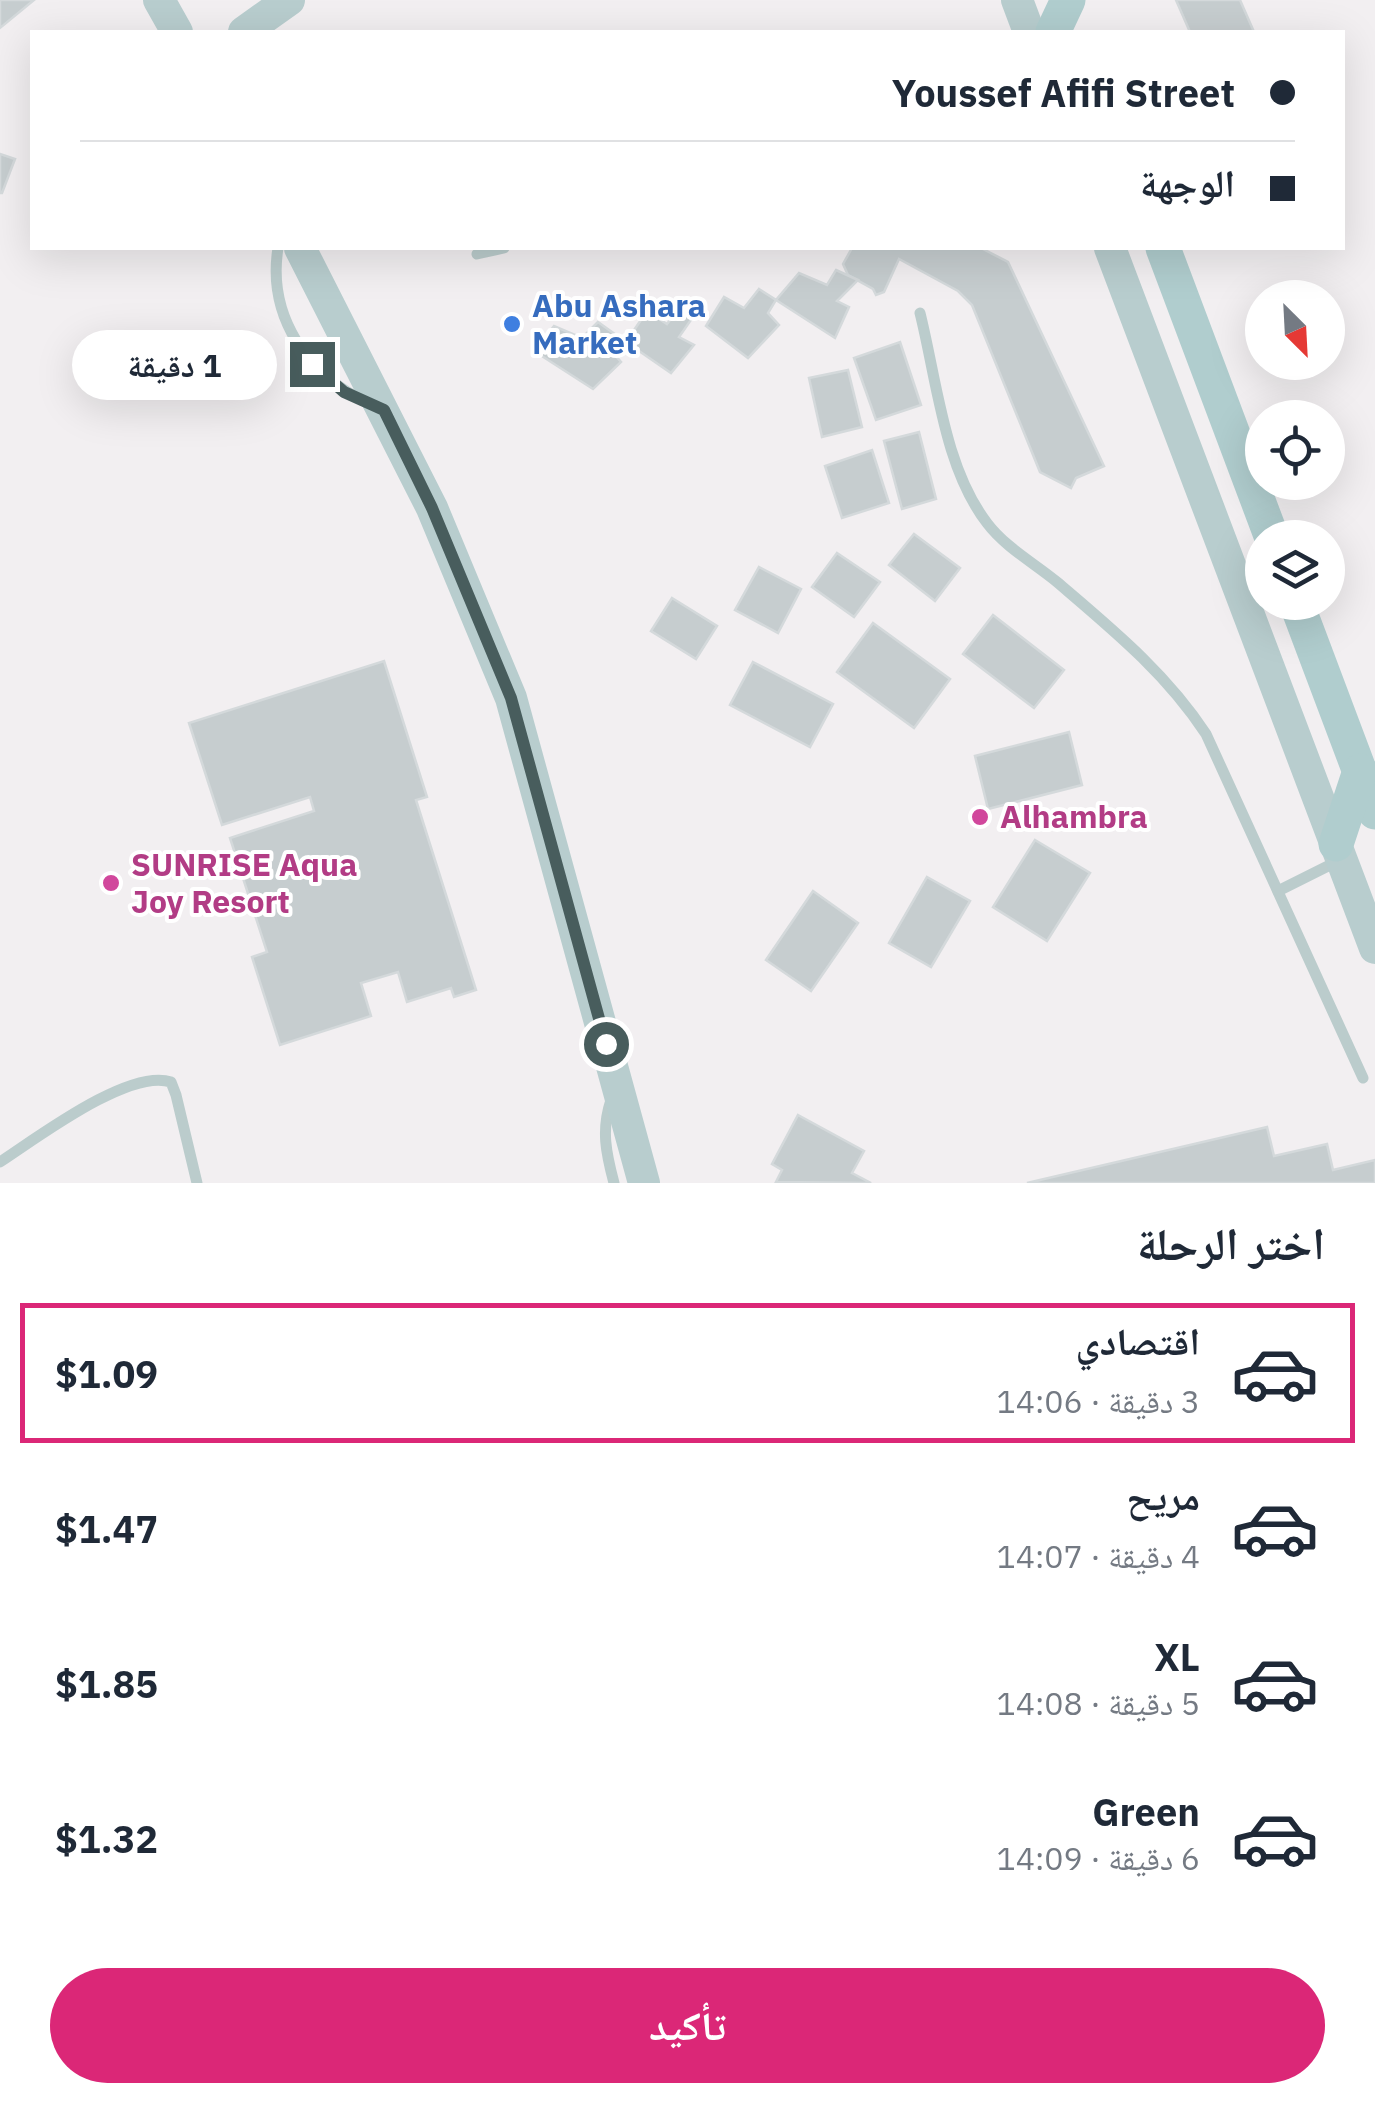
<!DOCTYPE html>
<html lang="ar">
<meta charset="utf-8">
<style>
:root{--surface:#fff;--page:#f2f2f3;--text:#1f2937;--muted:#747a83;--line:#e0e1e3;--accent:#db2777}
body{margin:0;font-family:"IBM Plex Sans","Noto Naskh Arabic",sans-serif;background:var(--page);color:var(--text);direction:rtl;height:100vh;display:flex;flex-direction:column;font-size:38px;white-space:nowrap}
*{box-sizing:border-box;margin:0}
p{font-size:32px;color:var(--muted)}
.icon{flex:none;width:55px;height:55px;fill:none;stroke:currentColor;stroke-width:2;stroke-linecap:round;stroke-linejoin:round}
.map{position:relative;height:1183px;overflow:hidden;direction:ltr}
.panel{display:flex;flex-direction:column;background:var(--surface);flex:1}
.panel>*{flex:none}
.top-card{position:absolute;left:30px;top:30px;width:1315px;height:220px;border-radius:0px;box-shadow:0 10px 40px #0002;direction:rtl;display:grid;align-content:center;height:220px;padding:0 50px;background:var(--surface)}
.needle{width:65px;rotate:156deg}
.controls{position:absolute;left:1245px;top:280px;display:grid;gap:20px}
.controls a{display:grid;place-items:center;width:100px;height:100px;border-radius:50%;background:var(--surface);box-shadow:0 10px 40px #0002;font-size:50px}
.end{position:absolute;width:45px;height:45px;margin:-22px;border:12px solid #485d5d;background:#fff;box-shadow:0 0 0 5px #fff}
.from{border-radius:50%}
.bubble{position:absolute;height:70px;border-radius:35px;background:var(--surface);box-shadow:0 10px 40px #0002;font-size:32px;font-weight:700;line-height:70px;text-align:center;direction:rtl}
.top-card b{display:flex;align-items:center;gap:35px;height:95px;font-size:38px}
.top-card b+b{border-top:2px solid var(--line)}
.top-card i{width:25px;height:25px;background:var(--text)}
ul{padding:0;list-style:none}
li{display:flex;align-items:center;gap:30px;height:140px;margin:0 20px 15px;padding:0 30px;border:5px solid transparent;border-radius:0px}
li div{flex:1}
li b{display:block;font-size:38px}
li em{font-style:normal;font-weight:700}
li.active{border-color:var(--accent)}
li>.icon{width:90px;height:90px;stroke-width:1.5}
h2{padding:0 50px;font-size:45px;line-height:120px}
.button{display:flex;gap:20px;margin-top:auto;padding:20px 50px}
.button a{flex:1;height:115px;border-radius:60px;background:var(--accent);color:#fff;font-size:40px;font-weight:700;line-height:115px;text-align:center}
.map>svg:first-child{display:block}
.building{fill:#c6cdcf;stroke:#d4d9db;stroke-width:2.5}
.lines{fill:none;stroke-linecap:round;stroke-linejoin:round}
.lane{stroke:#bcc;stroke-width:11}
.secondary{stroke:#b8cdce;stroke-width:32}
.primary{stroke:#b0cdce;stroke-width:35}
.route{stroke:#485d5d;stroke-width:12}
.shop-dot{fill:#3f7fe0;stroke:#fff;stroke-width:4}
.hotel-dot{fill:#d1479c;stroke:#fff;stroke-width:4}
.labels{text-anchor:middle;stroke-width:8;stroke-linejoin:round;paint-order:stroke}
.shop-label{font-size:32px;font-weight:bold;fill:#366cbe;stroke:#fff;text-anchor:start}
.hotel-label{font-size:32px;font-weight:bold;fill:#b23c85;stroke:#fff;text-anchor:start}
</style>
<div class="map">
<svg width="1375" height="1183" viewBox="0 0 1375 1183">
<rect width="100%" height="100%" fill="#f2eff1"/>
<!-- building -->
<g class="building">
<path d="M0 0H34L0 28Z"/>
<path d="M1176 0H1240L1254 32H1190Z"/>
<path d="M0 154 15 159 2 193H0Z"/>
<path d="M852 248H981L1008 262 1104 466 1076 478 1071 488 1040 472 972 305 958 291 899 259 884 292 876 295 873 289 848 275 843 264Z"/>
<path d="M836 270 858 280 837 301 849 307 835 338 776 300 799 273 827 285Z"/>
<path d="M759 289 776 300 768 313 779 325 748 358 706 326 724 297 744 308Z"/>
<path d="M681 305 693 317 679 337 694 345 671 373 626 342 647 311 667 324Z"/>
<path d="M598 322 616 335 606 345 621 362 593 389 534 351 554 326 582 338Z"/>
<path d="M900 342 921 405 876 420 854 358Z"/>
<path d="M848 370 862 427 822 437 809 378Z"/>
<path d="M919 432 936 499 902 509 884 441Z"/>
<path d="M872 450 889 503 842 518 825 466Z"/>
<path d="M914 534 960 568 935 601 889 565Z"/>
<path d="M837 553 880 582 854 617 812 587Z"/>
<path d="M759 567 801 589 778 633 735 610Z"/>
<path d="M672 598 717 626 696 659 651 631Z"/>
<path d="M993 615 1064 670 1034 708 963 654Z"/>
<path d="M873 623 950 679 914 728 837 672Z"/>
<path d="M384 661 427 797 416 800 476 990 454 997 451 988 407 1002 398 972 361 983 371 1016 280 1045 252 957 267 952 230 838 314 811 310 797 222 825 189 723Z"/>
<path d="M753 662 833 704 810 747 730 705Z"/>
<path d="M1069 732 1082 785 988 809 975 756Z"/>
<path d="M1035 840 1090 873 1047 941 993 907Z"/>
<path d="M927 877 970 901 931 967 889 943Z"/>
<path d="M813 891 858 923 811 991 766 960Z"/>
<path d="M798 1115 864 1151 852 1173 871 1183 776 1182 782 1170 772 1164Z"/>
<path d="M1267 1127 1274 1156 1327 1144 1333 1170 1375 1160V1183H1027Z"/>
</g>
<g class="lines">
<!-- lane -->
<g class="lane">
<path d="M278 248C267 317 308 376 370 404"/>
<path d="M477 254 504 248"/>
<path d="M920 313C937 381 944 467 987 523 1005 547 1034 563 1057 582 1112 629 1166 673 1206 734L1363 1078"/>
<path d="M1278 891 1338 861"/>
<path d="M611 1100C601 1130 606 1153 614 1183"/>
<path d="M0 1162C37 1138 129 1068 171 1082L176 1095 197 1183"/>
</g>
<!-- secondary -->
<g class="secondary">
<path d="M159 0 177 32"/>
<path d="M1017 0 1029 32"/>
<path d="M244 32 289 0"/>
<path d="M300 248 432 508 511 698 644 1183"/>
<path d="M1110 248 1375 948"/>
</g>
<!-- primary -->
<g class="primary">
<path d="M1053 32 1068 0"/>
<path d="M1163 248 1272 538"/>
<path d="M1296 602 1375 812"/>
<path d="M1336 844 1360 771"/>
</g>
</g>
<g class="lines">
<!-- route -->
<path class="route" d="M312 364 344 392 384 410 432 508 511 698 606 1044"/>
</g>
<!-- markers -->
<circle class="shop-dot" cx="512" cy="324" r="10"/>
<g class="hotel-dot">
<circle cx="980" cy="817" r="10"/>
<circle cx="111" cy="883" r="10"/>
</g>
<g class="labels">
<!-- shop labels -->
<g class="shop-label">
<text x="532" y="317">Abu Ashara<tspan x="532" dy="37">Market</tspan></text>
</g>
<!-- hotel labels -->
<g class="hotel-label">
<text x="1000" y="828">Alhambra</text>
<text x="131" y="876">SUNRISE Aqua<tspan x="131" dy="37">Joy Resort</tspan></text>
</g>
</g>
</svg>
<div class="controls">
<a><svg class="needle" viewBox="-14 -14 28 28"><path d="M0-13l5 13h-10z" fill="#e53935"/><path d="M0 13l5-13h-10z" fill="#747a83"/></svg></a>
<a><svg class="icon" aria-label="locate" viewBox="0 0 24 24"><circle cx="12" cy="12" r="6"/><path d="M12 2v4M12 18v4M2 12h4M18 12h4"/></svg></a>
<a><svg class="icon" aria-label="layers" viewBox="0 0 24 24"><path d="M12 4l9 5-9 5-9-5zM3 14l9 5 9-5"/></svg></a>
</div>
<i class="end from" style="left:606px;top:1044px"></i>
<i class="end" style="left:312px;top:364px"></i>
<div class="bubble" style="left:72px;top:330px;width:205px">1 دقيقة</div>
<div class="top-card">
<b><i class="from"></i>Youssef Afifi Street</b>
<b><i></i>الوجهة</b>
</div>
</div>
<section class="panel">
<h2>اختر الرحلة</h2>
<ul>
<li class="active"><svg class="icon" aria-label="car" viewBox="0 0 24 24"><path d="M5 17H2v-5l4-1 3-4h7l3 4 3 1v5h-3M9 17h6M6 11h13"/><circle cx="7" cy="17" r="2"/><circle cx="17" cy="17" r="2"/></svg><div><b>اقتصادي</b><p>3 دقيقة · 14:06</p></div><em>$1.09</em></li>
<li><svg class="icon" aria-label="car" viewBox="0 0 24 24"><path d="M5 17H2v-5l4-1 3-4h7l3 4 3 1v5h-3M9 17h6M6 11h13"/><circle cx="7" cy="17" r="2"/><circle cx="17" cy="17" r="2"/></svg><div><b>مريح</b><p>4 دقيقة · 14:07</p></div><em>$1.47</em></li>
<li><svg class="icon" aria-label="car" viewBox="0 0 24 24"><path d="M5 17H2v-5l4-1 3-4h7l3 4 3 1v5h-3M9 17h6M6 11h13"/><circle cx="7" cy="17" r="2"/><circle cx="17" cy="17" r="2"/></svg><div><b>XL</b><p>5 دقيقة · 14:08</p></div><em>$1.85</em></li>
<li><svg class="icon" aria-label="car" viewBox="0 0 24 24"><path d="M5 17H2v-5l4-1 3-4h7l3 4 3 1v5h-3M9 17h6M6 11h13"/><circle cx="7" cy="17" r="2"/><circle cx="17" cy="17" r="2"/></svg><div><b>Green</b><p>6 دقيقة · 14:09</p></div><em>$1.32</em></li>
</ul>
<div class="button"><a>تأكيد</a></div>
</section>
